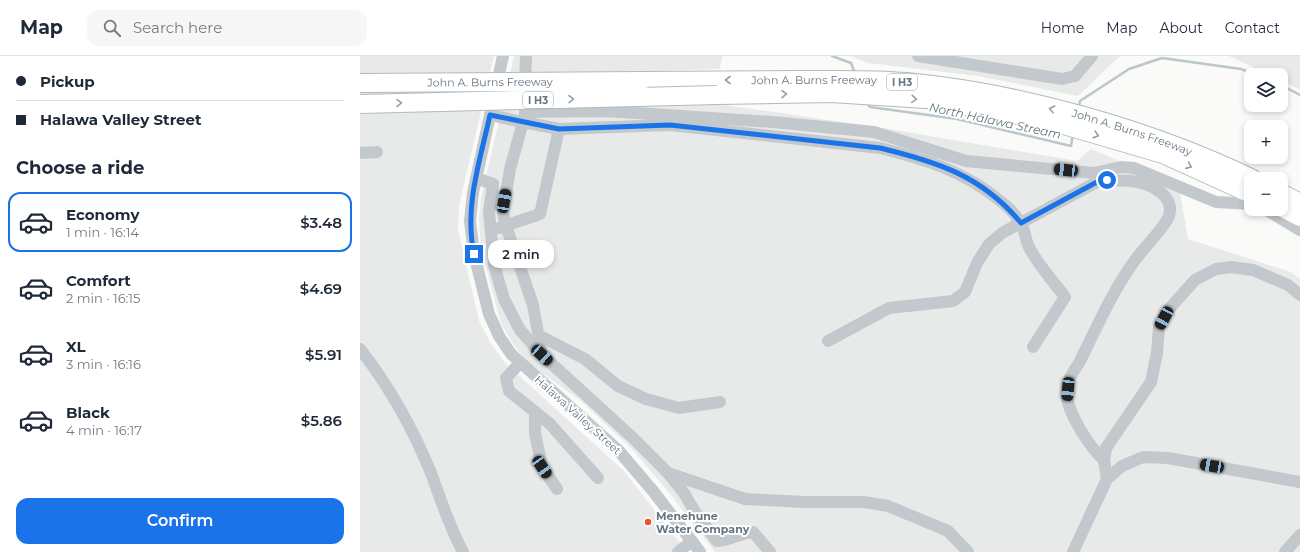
<!DOCTYPE html>
<meta charset="utf-8">
<style>
:root{--surface:#fff;--page:#f6f6f7;--text:#1f2937;--muted:#747a83;--line:#e0e1e3;--accent:#1a73e8}
body{margin:0;font-family:Montserrat,sans-serif;background:var(--page);color:var(--text);height:100vh;display:flex;flex-direction:column;font-size:15px;white-space:nowrap}
*{box-sizing:border-box;margin:0}
p{font-size:13px;color:var(--muted)}
.icon{flex:none;width:22px;height:22px;fill:none;stroke:currentColor;stroke-width:2;stroke-linecap:round;stroke-linejoin:round}
.map{position:relative;flex:1;overflow:hidden}
.sheet{display:flex;flex-direction:column;background:var(--surface);width:360px}
.sheet>*{flex:none}
.hud{display:grid;align-content:center;height:88px;padding:0 16px;background:var(--surface)}
.fabs{position:absolute;left:884px;top:12px;display:grid;gap:8px}
.fabs a{display:grid;place-items:center;width:44px;height:44px;border-radius:8px;background:var(--surface);box-shadow:0 2px 6px #0003;font-size:20px}
.end{position:absolute;width:18px;height:18px;margin:-9px;border:5px solid #1a73e8;background:#fff;box-shadow:0 0 0 2px #fff}
.from{border-radius:50%}
.bubble{position:absolute;height:28px;border-radius:12px;background:var(--surface);box-shadow:0 2px 6px #0003;font-size:13px;font-weight:600;line-height:28px;text-align:center}
.car{position:absolute;width:12px;height:24px;margin:-12px -6px;border-radius:5px;box-shadow:0 0 3px 1px #0007;background:linear-gradient(#222 24%,#8ab4d8 0 40%,#222 0 76%,#8ab4d8 0 86%,#222 0)}
.hud b{display:flex;align-items:center;gap:14px;height:38px;font-size:15px}
.hud b+b{border-top:1px solid var(--line)}
.hud i{width:10px;height:10px;background:var(--text)}
ul{padding:0;list-style:none}
li{display:flex;align-items:center;gap:12px;height:60px;margin:0 8px 6px;padding:0 8px;border:2px solid transparent;border-radius:12px}
li div{flex:1}
li b{display:block;font-size:15px}
li em{font-style:normal;font-weight:600}
li.on{border-color:var(--accent)}
li>.icon{width:36px;height:36px;stroke-width:1.5}
h2{padding:0 16px;font-size:18px;line-height:48px}
.primary-button{display:flex;gap:8px;margin-top:auto;padding:8px 16px}
.primary-button a{flex:1;height:46px;border-radius:12px;background:var(--accent);color:#fff;font-size:16px;font-weight:600;line-height:46px;text-align:center}
header{display:flex;align-items:center;gap:24px;box-sizing:border-box;height:56px;padding:0 20px;background:var(--surface);border-bottom:1px solid var(--line)}
header strong{font-size:19px}
nav{display:flex;gap:22px;margin-inline-start:auto;font-size:14px}
.search{width:280px;height:36px;background:var(--page);display:flex;align-items:center;gap:10px;box-sizing:border-box;padding:0 14px;border-radius:12px;color:var(--muted);font-size:15px}
main{display:flex;flex:1;min-height:0}
.map>svg:first-child{display:block}
.built{fill:#e8e9e9}
.lines{fill:none;stroke-linecap:round;stroke-linejoin:round}
.stream{stroke:#bbc7cb;stroke-width:2.5}
.highway-casing{stroke:#b4b9bd;stroke-width:20}
.minor{stroke:#c3c8cc;stroke-width:12}
.highway{stroke:#fff;stroke-width:18}
.highway-bridge-casing{stroke:#b4b9bd;stroke-width:20;stroke-linecap:butt}
.highway-bridge{stroke:#fff;stroke-width:18}
.oneway{stroke:#939fa8}
.route{stroke:#1a73e8;stroke-width:5}
.poi-dot{fill:#e4572e;stroke:#fff;stroke-width:1.5}
.labels{text-anchor:middle;stroke-width:4;stroke-linejoin:round;paint-order:stroke}
.shield{fill:#fff;stroke:#939fa8;stroke-width:1}
.shield-label{font-size:10px;font-weight:bold;fill:#657683}
.street-label{font-size:11px;fill:#657683;stroke:#fff}
.poi-label{font-size:11px;font-weight:bold;fill:#657683;stroke:#fff;text-anchor:start}
.water-label{font-size:12px;font-style:italic;fill:#60757c;stroke:#fff}
</style>
<header>
<strong>Map</strong>
<div class="search"><svg class="icon" aria-label="search" viewBox="0 0 24 24"><circle cx="10" cy="10" r="6"/><path d="M15 15l6 6"/></svg>Search here</div>
<nav><a>Home</a><a>Map</a><a>About</a><a>Contact</a></nav>
</header>
<main>
<section class="sheet">
<div class="hud">
<b><i class="from"></i>Pickup</b>
<b><i></i>Halawa Valley Street</b>
</div>
<h2>Choose a ride</h2>
<ul>
<li class="on"><svg class="icon" aria-label="car" viewBox="0 0 24 24"><path d="M5 17H2v-5l4-1 3-4h7l3 4 3 1v5h-3M9 17h6M6 11h13"/><circle cx="7" cy="17" r="2"/><circle cx="17" cy="17" r="2"/></svg><div><b>Economy</b><p>1 min · 16:14</p></div><em>$3.48</em></li>
<li><svg class="icon" aria-label="car" viewBox="0 0 24 24"><path d="M5 17H2v-5l4-1 3-4h7l3 4 3 1v5h-3M9 17h6M6 11h13"/><circle cx="7" cy="17" r="2"/><circle cx="17" cy="17" r="2"/></svg><div><b>Comfort</b><p>2 min · 16:15</p></div><em>$4.69</em></li>
<li><svg class="icon" aria-label="car" viewBox="0 0 24 24"><path d="M5 17H2v-5l4-1 3-4h7l3 4 3 1v5h-3M9 17h6M6 11h13"/><circle cx="7" cy="17" r="2"/><circle cx="17" cy="17" r="2"/></svg><div><b>XL</b><p>3 min · 16:16</p></div><em>$5.91</em></li>
<li><svg class="icon" aria-label="car" viewBox="0 0 24 24"><path d="M5 17H2v-5l4-1 3-4h7l3 4 3 1v5h-3M9 17h6M6 11h13"/><circle cx="7" cy="17" r="2"/><circle cx="17" cy="17" r="2"/></svg><div><b>Black</b><p>4 min · 16:17</p></div><em>$5.86</em></li>
</ul>
<div class="primary-button"><a>Confirm</a></div>
</section>
<div class="map">
<svg width="940" height="496" viewBox="0 0 940 496">
<rect width="100%" height="100%" fill="#fafaf8"/>
<!-- built -->
<g class="built">
<path d="M0 0H134L99 150 98 173 119 265 131 288 146 308 264 415 327 496H0Z"/>
<path d="M154 0H362L360 13 174 18 173 55 358 48 517 71 717 105 731 93 819 131 828 183 931 216 940 223V496H355L311 439 272 393 220 344 183 318 165 303 151 285 141 267 121 193 119 163 121 142Z"/>
<path d="M491 0H760L718 40 618 20 508 7Z"/>
<path d="M869 0H940V34L921 24V19H910Z"/>
</g>
<g class="lines">
<!-- stream -->
<g class="stream">
<path d="M472 0 491 7 495 17"/>
<path d="M921 25 923 21"/>
<path d="M921 29 940 39"/>
<path d="M507 46 510 51 597 63 711 90 713 78"/>
<path d="M719 52 720 45 769 13 802 2 881 13 896 19"/>
</g>
<defs>
<g id="highway">
<path id="s1" d="M281 25C335 25 388 24 442 24 476 24 512 23 546 26 661 37 789 73 893 123"/>
<path d="M357 39 471 37 566 43 690 65 803 98 891 138"/>
<path d="M921 137 940 147"/>
<path d="M921 151 940 161"/>
</g>
</defs>
<!-- highway casing -->
<use href="#highway" class="highway-casing"/>
<!-- minor -->
<g class="minor">
<path d="M143 0 113 137 110 165 114 198 129 258 139 280 151 298 258 394 293 435 340 496"/>
<path d="M558 0 702 23 715 20 732 0"/>
<path d="M165 33 166 0"/>
<path d="M165 56 245 55 413 66 514 76 606 105 734 117 761 111 774 112 856 146 891 148"/>
<path d="M130 59 163 66 165 59"/>
<path d="M0 97 17 96"/>
<path d="M116 122 133 128 129 156 134 209 144 243 160 274 182 299 273 382 308 417 324 437 335 456 357 485C371 484 380 477 393 476L410 496"/>
<path d="M905 153 940 174"/>
<path d="M139 172 180 158 199 73"/>
<path d="M180 280 225 303 258 330 286 343 319 352 360 346"/>
<path d="M468 285 529 252 593 245 605 236 617 207 629 188 642 177 735 127C747 124 758 124 771 125 789 126 820 141 807 164 798 179 783 192 773 207 752 236 737 271 721 303 718 310 712 316 709 324 708 328 707 337 707 342 710 360 730 392 744 404"/>
<path d="M0 293C29 330 53 373 71 417 81 444 89 470 103 496"/>
<path d="M182 299 173 249 146 170 143 156 150 113 163 66 199 73 310 69 520 92C564 103 604 115 639 144 647 150 655 157 660 166 665 173 665 183 669 191 678 209 693 225 705 241L673 291"/>
<path d="M160 307 146 322 149 335 190 368 238 422"/>
<path d="M175 356V377L182 411 197 433"/>
<path d="M308 417 385 443 444 446H504L528 450 588 475 608 496"/>
<path d="M747 423 744 404 746 392 791 326 797 297 799 271 809 253 835 224 856 213 871 211 893 214 928 229 940 239"/>
<path d="M318 496 332 485"/>
<path d="M713 496 747 423 762 410 783 401 808 402 940 426"/>
<path d="M925 496 940 479"/>
</g>
<!-- highway -->
<use href="#highway" class="highway"/>
<defs>
<g id="highway-bridge">
<path id="s2" d="M0 27 281 25"/>
<path d="M0 48 357 39"/>
</g>
</defs>
<!-- highway-bridge casing -->
<use href="#highway-bridge" class="highway-bridge-casing"/>
<!-- highway-bridge -->
<use href="#highway-bridge" class="highway-bridge"/>
</g>
<!-- one-way arrows -->
<defs><path id="oneway-chevron" d="M-2-3.5L2.5 0L-2 3.5" fill="none" stroke-width="1.6" stroke-linecap="round" stroke-linejoin="round"/></defs>
<g class="oneway">
<use href="#oneway-chevron" transform="translate(368 24) rotate(180)"/>
<use href="#oneway-chevron" transform="translate(424 38) rotate(-1)"/>
<use href="#oneway-chevron" transform="translate(211 43) rotate(-1)"/>
<use href="#oneway-chevron" transform="translate(554 43) rotate(4)"/>
<use href="#oneway-chevron" transform="translate(39 47) rotate(-1)"/>
<use href="#oneway-chevron" transform="translate(692 53) rotate(-166)"/>
<use href="#oneway-chevron" transform="translate(736 79) rotate(16)"/>
<use href="#oneway-chevron" transform="translate(829 110) rotate(24)"/>
</g>
<g class="lines">
<!-- route -->
<path class="route" d="M114 198C104 150 120 105 130 59L199 73 310 69 520 92C578 106 622 120 661 167L735 127 747 124"/>
</g>
<!-- markers -->
<circle class="poi-dot" cx="288" cy="466" r="4"/>
<g class="labels">
<!-- shield labels -->
<g class="shield">
<rect x="527" y="18" width="30" height="16" rx="3"/>
<rect x="163" y="36" width="30" height="16" rx="3"/>
</g>
<g class="shield-label">
<text x="542" y="30">I H3</text>
<text x="178" y="48">I H3</text>
</g>
<!-- street labels -->
<g class="street-label">
<text dy="4" stroke="none"><textPath href="#s1" startOffset="173">John A. Burns Freeway</textPath></text>
<text dy="4" stroke="none"><textPath href="#s2" startOffset="130">John A. Burns Freeway</textPath></text>
<text dy="4" stroke="none"><textPath href="#s1" startOffset="497">John A. Burns Freeway</textPath></text>
<text transform="translate(218 359) rotate(42)" y="4">Halawa Valley Street</text>
</g>
<!-- poi labels -->
<g class="poi-label">
<text x="296" y="464">Menehune<tspan x="296" dy="13">Water Company</tspan></text>
</g>
<!-- water labels -->
<g class="water-label">
<text transform="translate(635 65) rotate(12)" y="4">North Hālawa Stream</text>
</g>
</g>
</svg>
<div class="fabs">
<a><svg class="icon" aria-label="layers" viewBox="0 0 24 24"><path d="M12 4l9 5-9 5-9-5zM3 14l9 5 9-5"/></svg></a>
<a>+</a>
<a>−</a>
</div>
<i class="end from" style="left:747px;top:124px"></i>
<i class="end" style="left:114px;top:198px"></i>
<div class="bubble" style="left:128px;top:184px;width:66px">2 min</div>
<i class="car" style="left:706px;top:114px;rotate:276deg"></i>
<i class="car" style="left:144px;top:145px;rotate:10deg"></i>
<i class="car" style="left:804px;top:262px;rotate:208deg"></i>
<i class="car" style="left:182px;top:299px;rotate:132deg"></i>
<i class="car" style="left:708px;top:333px;rotate:185deg"></i>
<i class="car" style="left:852px;top:410px;rotate:280deg"></i>
<i class="car" style="left:182px;top:411px;rotate:146deg"></i>
</div>
</main>
